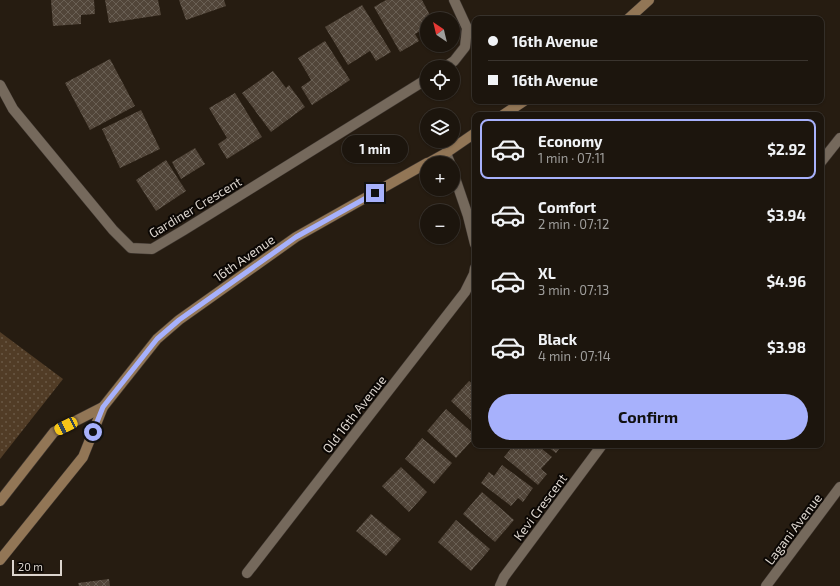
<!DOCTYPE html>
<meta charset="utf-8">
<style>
:root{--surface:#1c150d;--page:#29221b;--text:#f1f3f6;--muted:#a09f9d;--line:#3a342e;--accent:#a7b1fc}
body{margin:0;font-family:"Exo 2",sans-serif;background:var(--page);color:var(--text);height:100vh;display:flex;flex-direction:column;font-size:15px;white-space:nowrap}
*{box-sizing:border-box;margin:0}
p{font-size:13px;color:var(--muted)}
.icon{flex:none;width:22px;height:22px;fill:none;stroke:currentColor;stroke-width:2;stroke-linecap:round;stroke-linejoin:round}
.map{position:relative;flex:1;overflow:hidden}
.sheet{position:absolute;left:472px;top:112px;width:352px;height:336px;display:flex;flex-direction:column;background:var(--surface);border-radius:8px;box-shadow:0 1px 3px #0004,0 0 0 1px var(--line)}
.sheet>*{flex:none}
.banner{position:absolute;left:472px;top:16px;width:352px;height:88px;border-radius:8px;box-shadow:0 1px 3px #0004,0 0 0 1px var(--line);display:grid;align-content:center;height:88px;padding:0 16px;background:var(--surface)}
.needle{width:26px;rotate:325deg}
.buttons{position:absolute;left:420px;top:12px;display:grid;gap:8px}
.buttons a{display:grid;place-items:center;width:40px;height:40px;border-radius:50%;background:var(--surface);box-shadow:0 1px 3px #0004,0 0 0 1px var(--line);font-size:20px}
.scale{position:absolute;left:12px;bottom:10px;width:50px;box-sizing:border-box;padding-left:4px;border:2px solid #dcd5ce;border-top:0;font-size:11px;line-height:14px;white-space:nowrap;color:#dcd5ce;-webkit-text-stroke:3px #0b0704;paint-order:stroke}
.end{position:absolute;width:18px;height:18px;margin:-9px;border:5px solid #a7b1fc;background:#111;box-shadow:0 0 0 2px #111}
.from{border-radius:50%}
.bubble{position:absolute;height:28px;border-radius:14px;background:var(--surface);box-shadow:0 1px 3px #0004,0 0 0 1px var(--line);font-size:13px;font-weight:700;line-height:28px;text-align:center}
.car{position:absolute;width:12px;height:24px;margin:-12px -6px;border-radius:5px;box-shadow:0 0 3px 1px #0007;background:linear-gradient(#f5c518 24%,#345 0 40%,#f5c518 0 76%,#345 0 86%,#f5c518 0)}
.banner b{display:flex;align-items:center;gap:14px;height:38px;font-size:15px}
.banner b+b{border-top:1px solid var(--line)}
.banner i{width:10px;height:10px;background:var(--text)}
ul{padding:7px 0 0;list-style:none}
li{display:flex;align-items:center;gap:12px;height:60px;margin:0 8px 6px;padding:0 8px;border:2px solid transparent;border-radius:8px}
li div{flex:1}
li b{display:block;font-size:15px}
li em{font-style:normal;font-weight:700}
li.on{border-color:var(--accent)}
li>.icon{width:36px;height:36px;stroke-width:1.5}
.action{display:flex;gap:8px;margin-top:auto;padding:8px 16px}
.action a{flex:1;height:46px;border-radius:24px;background:var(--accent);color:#111;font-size:16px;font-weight:700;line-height:46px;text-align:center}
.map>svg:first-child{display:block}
.green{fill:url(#green-dots)}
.building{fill:url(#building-cross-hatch)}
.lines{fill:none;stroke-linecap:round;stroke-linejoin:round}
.minor-casing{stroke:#403832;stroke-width:11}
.secondary-casing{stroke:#403832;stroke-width:11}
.minor{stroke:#75695c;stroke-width:10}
.secondary{stroke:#927656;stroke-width:10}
.route{stroke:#a7b1fc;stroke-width:5}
.labels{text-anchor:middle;stroke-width:4;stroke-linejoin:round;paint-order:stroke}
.street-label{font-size:13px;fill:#dcd5ce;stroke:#0b0704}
</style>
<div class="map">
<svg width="840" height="586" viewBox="0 0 840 586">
<defs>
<pattern id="green-dots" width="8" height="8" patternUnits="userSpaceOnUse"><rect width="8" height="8" fill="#513c26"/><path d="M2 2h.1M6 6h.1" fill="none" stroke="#695744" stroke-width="1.8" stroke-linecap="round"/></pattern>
<pattern id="building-cross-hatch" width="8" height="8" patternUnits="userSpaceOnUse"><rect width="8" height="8" fill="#514539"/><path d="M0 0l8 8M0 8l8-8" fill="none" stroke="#695f54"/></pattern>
</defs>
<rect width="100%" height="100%" fill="#261c11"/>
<!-- green -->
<path class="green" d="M0 332 63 379 0 459Z"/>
<!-- building -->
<g class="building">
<path d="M51 0H94L95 14 81 15V24L53 26Z"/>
<path d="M105 0H158L161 15 109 23Z"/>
<path d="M179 0H224L226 6 186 20Z"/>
<path d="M386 0H422L432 19H427V27L415 34 419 41 400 52 374 7Z"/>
<path d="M362 5 391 52 376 61 370 51 348 65 325 27Z"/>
<path d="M325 41 350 80 312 105 301 87 311 80 298 58Z"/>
<path d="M110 59 135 106 90 130 65 83Z"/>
<path d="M273 71 286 88 289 85 305 107 271 132 242 93Z"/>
<path d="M235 93 262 137 227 159 218 144 227 138 209 108Z"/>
<path d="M141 110 160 149 120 168 102 129Z"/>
<path d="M195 148 205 164 181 179 172 162Z"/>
<path d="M166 160 186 191 156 211 136 180Z"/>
<path d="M469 381 475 387V424L451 401Z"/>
<path d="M446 409 475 435V437L456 458 427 431Z"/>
<path d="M422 438 452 463 434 484 405 459Z"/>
<path d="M514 445H537L552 457 541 469 547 474 538 485 504 457Z"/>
<path d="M545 445H562L556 453Z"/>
<path d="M502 465 533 488 523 502 518 498 511 506 481 483 489 472 494 476Z"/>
<path d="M401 467 427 492 409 512 382 486Z"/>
<path d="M482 492 514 520 495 542 463 514Z"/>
<path d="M371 514 401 539 386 556 356 531Z"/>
<path d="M456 520 490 549 471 571 438 542Z"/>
<path d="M109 579 110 586H79L78 583Z"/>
</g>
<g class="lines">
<defs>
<g id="minor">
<path d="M445 67 454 61 465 47 467 28 454 0"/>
<path d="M0 85 13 109 75 184 113 230 131 248 152 249 184 230 427 79"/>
<path d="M446 153 450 163"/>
<path d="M821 162 840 138"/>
<path d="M453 172 468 216 475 244"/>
<path d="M247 573 465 292 474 274 475 268"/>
<path d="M500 586 504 577 602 445"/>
<path d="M766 586 840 487"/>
</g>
<g id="secondary">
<path d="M628 19 649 0"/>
<path d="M503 115 524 101"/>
<path d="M428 163 446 153 475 133"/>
<path d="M0 501 54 432 103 407"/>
<path d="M0 560 83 457 103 407 157 339 179 320 296 237 427 163"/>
</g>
</defs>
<!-- minor casing -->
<use href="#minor" class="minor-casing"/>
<!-- secondary casing -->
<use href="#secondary" class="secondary-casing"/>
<!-- minor -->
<use href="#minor" class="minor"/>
<!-- secondary -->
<use href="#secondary" class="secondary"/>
</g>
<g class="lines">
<!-- route -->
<path class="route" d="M93 432 103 407 157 339 179 320 296 237 375 193"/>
</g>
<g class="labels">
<!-- street labels -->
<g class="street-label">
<text transform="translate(195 207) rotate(-31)" y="5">Gardiner Crescent</text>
<text transform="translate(244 258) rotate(-35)" y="5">16th Avenue</text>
<text transform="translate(354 414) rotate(-52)" y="5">Old 16th Avenue</text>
<text transform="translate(540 507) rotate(-53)" y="5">Kevi Crescent</text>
<text transform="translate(793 529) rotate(-53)" y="5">Lagani Avenue</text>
</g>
</g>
</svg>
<div class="buttons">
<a><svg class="needle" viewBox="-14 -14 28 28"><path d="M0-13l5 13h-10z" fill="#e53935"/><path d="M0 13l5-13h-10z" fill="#a09f9d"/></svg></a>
<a><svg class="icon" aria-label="locate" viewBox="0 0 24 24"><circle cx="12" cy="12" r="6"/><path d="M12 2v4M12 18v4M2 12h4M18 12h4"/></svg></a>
<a><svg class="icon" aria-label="layers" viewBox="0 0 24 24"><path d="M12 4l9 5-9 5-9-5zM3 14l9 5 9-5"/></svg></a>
<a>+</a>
<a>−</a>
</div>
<div class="scale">20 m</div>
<i class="end from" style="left:93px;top:432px"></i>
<i class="end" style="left:375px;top:193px"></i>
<div class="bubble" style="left:342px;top:135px;width:66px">1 min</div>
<i class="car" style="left:66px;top:426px;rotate:244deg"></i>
<div class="banner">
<b><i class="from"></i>16th Avenue</b>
<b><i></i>16th Avenue</b>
</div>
<section class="sheet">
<ul>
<li class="on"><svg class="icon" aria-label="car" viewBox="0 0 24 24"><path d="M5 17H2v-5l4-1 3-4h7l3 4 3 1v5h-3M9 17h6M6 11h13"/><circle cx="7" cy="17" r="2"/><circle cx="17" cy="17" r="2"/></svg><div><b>Economy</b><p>1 min · 07:11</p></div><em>$2.92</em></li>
<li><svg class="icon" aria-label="car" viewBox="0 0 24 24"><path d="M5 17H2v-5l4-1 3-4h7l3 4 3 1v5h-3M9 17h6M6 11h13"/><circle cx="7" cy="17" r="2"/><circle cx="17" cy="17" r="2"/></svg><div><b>Comfort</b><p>2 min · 07:12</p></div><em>$3.94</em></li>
<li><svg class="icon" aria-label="car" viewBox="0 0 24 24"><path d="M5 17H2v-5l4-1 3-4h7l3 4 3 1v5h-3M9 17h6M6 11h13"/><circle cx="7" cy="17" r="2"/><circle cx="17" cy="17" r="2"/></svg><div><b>XL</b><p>3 min · 07:13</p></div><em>$4.96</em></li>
<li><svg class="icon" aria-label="car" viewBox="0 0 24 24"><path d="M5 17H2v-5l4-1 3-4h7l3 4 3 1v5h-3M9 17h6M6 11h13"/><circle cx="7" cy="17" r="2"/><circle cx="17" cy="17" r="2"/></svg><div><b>Black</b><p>4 min · 07:14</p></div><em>$3.98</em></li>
</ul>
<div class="action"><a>Confirm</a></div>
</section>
</div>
